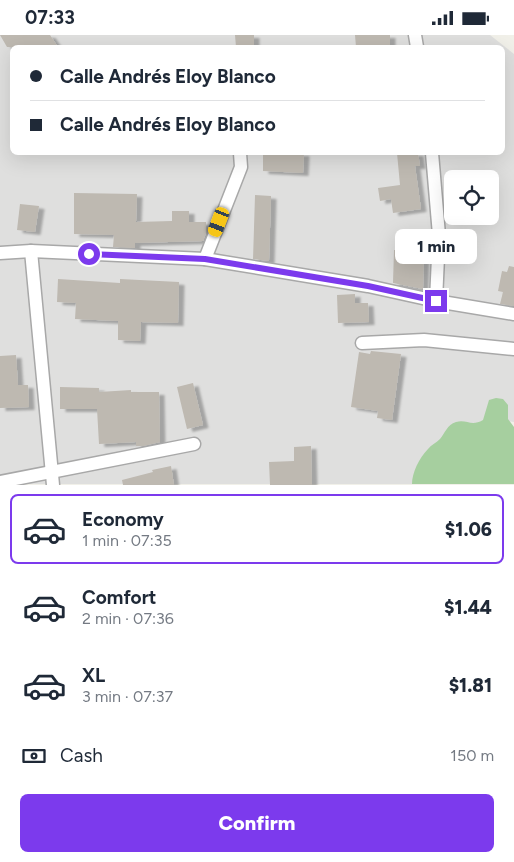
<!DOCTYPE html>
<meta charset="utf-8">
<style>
:root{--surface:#fff;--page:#f2f2f3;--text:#1f2937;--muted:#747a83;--line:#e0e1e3;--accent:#7c3aed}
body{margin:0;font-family:Figtree,sans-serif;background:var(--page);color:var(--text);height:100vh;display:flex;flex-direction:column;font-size:19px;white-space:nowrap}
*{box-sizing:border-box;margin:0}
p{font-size:16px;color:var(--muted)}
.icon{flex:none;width:28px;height:28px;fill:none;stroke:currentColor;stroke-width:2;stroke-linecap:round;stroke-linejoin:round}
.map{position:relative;height:450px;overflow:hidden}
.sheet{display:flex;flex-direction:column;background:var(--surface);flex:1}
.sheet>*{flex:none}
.banner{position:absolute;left:10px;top:10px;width:495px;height:110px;border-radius:8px;box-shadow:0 5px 20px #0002;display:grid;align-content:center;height:110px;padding:0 20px;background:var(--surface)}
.buttons{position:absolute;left:444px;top:135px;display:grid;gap:10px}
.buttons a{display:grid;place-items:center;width:55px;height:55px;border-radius:8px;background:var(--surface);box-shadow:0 5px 20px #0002;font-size:25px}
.end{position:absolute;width:22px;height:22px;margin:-11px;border:6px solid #7c3aed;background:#fff;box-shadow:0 0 0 2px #fff}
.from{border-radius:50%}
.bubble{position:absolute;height:35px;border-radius:8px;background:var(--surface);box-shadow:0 5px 20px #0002;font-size:16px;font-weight:800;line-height:35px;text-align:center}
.car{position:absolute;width:15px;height:30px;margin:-15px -8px;border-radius:6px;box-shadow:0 0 4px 1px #0007;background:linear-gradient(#f5c518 24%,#345 0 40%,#f5c518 0 76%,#345 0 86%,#f5c518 0)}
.banner b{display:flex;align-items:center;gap:18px;height:48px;font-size:19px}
.banner b+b{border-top:1px solid var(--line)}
.banner i{width:12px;height:12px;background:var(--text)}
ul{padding:9px 0 0;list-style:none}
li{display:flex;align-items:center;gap:15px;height:70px;margin:0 10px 8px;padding:0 10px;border:2px solid transparent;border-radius:8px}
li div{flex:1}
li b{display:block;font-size:19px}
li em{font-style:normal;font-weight:800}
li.current{border-color:var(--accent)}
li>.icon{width:45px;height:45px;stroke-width:1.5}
.pay{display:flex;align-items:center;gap:12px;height:55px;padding:0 20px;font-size:19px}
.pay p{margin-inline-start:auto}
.button{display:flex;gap:10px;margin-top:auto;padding:10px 20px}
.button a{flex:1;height:58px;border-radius:8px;background:var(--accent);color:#fff;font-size:20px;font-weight:800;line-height:58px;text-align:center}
.status{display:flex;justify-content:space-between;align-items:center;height:35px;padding:0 25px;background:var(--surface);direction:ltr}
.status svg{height:14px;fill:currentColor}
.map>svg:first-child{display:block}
.residential{fill:#dfdfde;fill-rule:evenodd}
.forest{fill:#a6cf9f}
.building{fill:#beb9b1;filter:url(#shadow)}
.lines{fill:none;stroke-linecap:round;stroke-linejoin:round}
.street-casing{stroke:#a8a8a8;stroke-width:15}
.street{stroke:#fff;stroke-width:12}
.route{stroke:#7c3aed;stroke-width:6}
</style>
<div class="status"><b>07:33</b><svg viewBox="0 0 49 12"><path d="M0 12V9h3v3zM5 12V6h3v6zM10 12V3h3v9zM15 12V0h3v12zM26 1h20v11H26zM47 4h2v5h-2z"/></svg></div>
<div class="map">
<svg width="514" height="450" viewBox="0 0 514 450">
<defs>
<filter id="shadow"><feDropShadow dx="5.5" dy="3" stdDeviation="1" flood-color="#0004"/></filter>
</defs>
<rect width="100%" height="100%" fill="#f1f0e9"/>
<!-- residential -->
<path class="residential" d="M0 0H490L514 19V387L491 384 438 449H0ZM12 12H502V118H12ZM452 144H490V181H452Z"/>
<!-- forest -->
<path class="forest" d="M496 363 503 364 508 370V384L514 392V449H412C412 438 419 423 428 414 431 410 436 408 440 404 445 398 447 390 456 387 467 384 471 392 483 385L489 365Z"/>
<!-- building -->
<g class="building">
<path d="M0 0H50L58 12H7Z"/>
<path d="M235 0H254V12H236Z"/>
<path d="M355 0H390V12H356Z"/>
<path d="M263 118H304L303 138 263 136Z"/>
<path d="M397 118H418L420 131H415L421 174 393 178 391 164 380 166 378 153 400 150Z"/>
<path d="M74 158 137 159 136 187 172 186V176H189V187H206V198L203 206 135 208V213L113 212 114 200 74 199Z"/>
<path d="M255 160 271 161 269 226 253 224Z"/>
<path d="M20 169 39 171 35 197 17 195Z"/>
<path d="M394 215 424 216 423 254 393 248Z"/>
<path d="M509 231 514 232V271L500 269 503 257 498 256 502 236 507 237Z"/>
<path d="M58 244 120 248V244L179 247 178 288 141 287 140 306 118 305V286L75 284 76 268 57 267Z"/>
<path d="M355 259V268H368L369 287 338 288 337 260Z"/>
<path d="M371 316 401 319 392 385 377 383 378 376 351 372 359 317 370 319Z"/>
<path d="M16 320 18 350H28L29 372 0 373V321Z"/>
<path d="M193 348 203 390 187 394 177 352Z"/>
<path d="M60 352 99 353V357L131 355V357H159L160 407 143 411H136V407L99 409 97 374H60Z"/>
<path d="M311 411 312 450H270L269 427 294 426V412Z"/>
<path d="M171 431 174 450H123L122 445 153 437 152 435Z"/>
</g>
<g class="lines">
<defs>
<g id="street">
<path d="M415 0 417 12"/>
<path d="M432 118 439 200 436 266"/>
<path d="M31 216 53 450"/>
<path d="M0 218 31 216 205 224 368 251 436 266 514 279"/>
<path d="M205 224 241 132 240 118"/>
<path d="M362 308 424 305 514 314"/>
<path d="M0 447 194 409"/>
</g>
</defs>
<!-- street casing -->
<use href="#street" class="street-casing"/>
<!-- street -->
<use href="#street" class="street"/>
</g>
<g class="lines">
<!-- route -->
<path class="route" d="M89 219 205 224 368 251 436 266"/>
</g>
</svg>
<div class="buttons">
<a><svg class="icon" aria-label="locate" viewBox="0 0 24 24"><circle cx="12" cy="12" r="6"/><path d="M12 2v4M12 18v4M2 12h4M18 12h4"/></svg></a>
</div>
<i class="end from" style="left:89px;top:219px"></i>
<i class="end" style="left:436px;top:266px"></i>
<div class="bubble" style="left:395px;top:194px;width:82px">1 min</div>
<i class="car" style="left:219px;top:187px;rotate:201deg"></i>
<div class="banner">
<b><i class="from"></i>Calle Andrés Eloy Blanco</b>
<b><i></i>Calle Andrés Eloy Blanco</b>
</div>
</div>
<section class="sheet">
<ul>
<li class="current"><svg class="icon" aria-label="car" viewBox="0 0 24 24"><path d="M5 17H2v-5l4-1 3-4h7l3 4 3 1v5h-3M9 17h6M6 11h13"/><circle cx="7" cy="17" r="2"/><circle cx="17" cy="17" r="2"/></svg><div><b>Economy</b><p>1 min · 07:35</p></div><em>$1.06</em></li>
<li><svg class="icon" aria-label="car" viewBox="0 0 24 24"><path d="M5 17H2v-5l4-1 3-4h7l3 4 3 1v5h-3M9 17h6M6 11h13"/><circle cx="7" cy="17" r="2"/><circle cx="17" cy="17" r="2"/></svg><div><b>Comfort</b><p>2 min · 07:36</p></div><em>$1.44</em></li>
<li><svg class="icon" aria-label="car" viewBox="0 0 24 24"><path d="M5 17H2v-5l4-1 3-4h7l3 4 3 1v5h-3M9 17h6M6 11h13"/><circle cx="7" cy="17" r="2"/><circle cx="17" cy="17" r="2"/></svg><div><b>XL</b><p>3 min · 07:37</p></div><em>$1.81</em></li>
</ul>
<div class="pay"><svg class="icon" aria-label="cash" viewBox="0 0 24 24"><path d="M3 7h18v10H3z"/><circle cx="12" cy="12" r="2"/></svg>Cash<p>150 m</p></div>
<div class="button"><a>Confirm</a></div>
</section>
